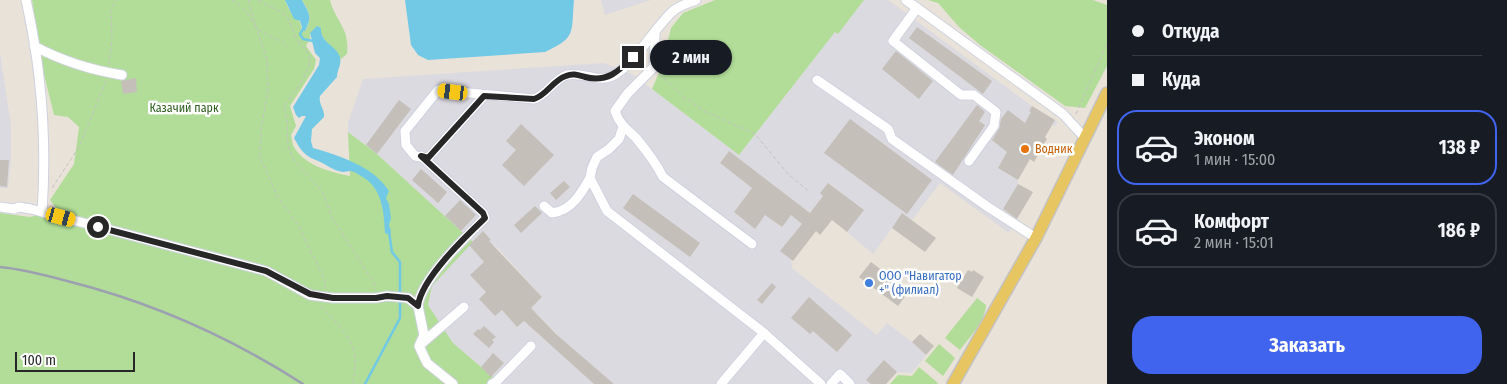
<!DOCTYPE html>
<html lang="ru">
<meta charset="utf-8">
<style>
:root{--surface:#171b24;--page:#242831;--text:#f1f3f6;--muted:#9ea1a6;--line:#363941;--accent:#4164ee}
body{margin:0;font-family:"Fira Sans Condensed",sans-serif;background:var(--page);color:var(--text);height:100vh;display:flex;flex-direction:column;font-size:19px;white-space:nowrap}
*{box-sizing:border-box;margin:0}
p{font-size:16px;color:var(--muted)}
.icon{flex:none;width:28px;height:28px;fill:none;stroke:currentColor;stroke-width:2;stroke-linecap:round;stroke-linejoin:round}
.map{position:relative;flex:1;overflow:hidden}
.panel{display:flex;flex-direction:column;background:var(--surface);width:400px}
.panel>*{flex:none}
.top-card{display:grid;align-content:center;height:110px;padding:0 25px;background:var(--surface)}
.scale{position:absolute;left:15px;bottom:12px;width:120px;box-sizing:border-box;padding-left:5px;border:2px solid #272727;border-top:0;font-size:14px;line-height:18px;white-space:nowrap;color:#272727;-webkit-text-stroke:4px #fff;paint-order:stroke}
.end{position:absolute;width:22px;height:22px;margin:-11px;border:6px solid #272727;background:#fff;box-shadow:0 0 0 2px #fff}
.from{border-radius:50%}
.bubble{position:absolute;height:35px;border-radius:18px;background:var(--surface);box-shadow:0 1px 4px #0004;font-size:16px;font-weight:700;line-height:35px;text-align:center}
.car{position:absolute;width:15px;height:30px;margin:-15px -8px;border-radius:6px;box-shadow:0 0 4px 1px #0007;background:linear-gradient(#f5c518 24%,#345 0 40%,#f5c518 0 76%,#345 0 86%,#f5c518 0)}
.top-card b{display:flex;align-items:center;gap:18px;height:48px;font-size:19px}
.top-card b+b{border-top:1px solid var(--line)}
.top-card i{width:12px;height:12px;background:var(--text)}
ul{padding:0;list-style:none}
li{display:flex;align-items:center;gap:15px;height:75px;margin:0 10px 8px;padding:0 15px;border:2px solid var(--line);border-radius:20px}
li div{flex:1}
li b{display:block;font-size:19px}
li em{font-style:normal;font-weight:700}
li.current{border-color:var(--accent)}
li>.icon{width:45px;height:45px;stroke-width:1.5}
.cta{display:flex;gap:10px;margin-top:auto;padding:10px 25px}
.cta a{flex:1;height:58px;border-radius:20px;background:var(--accent);color:#fff;font-size:20px;font-weight:700;line-height:58px;text-align:center}
main{display:flex;flex:1;min-height:0}
.map>svg:first-child{display:block}
.industrial{fill:#dcdae1;fill-rule:evenodd}
.green{fill:#b1dd98}
.water{fill:#71c9e6}
.lines{fill:none;stroke-linecap:round;stroke-linejoin:round}
.stream{stroke:#71c9e6;stroke-width:2.5}
.building{fill:#c4bfb9}
.minor-casing{stroke:#ced2df;stroke-width:11}
.major-casing{stroke:#c3c3c3;stroke-width:14}
.path{stroke:#c3c3c3;stroke-width:1;stroke-dasharray:4 2.5;stroke-linecap:butt}
.minor{stroke:#fff;stroke-width:9}
.major{stroke:#e7c560;stroke-width:11}
.rail{stroke:#9ca0b0;stroke-width:2.5}
.route{stroke:#272727;stroke-width:6}
.food-dot{fill:#e8710a;stroke:#fff;stroke-width:2}
.shop-dot{fill:#3f7fe0;stroke:#fff;stroke-width:2}
.labels{text-anchor:middle;stroke-width:5;stroke-linejoin:round;paint-order:stroke}
.park-label{font-size:12px;fill:#2c5e1d;stroke:#fff}
.food-label{font-size:12px;fill:#c56008;stroke:#fff;text-anchor:start}
.shop-label{font-size:12px;fill:#366cbe;stroke:#fff;text-anchor:start}
</style>
<main>
<div class="map">
<svg width="1107" height="384" viewBox="0 0 1107 384">
<rect width="100%" height="100%" fill="#e9e2d9"/>
<!-- industrial -->
<g class="industrial">
<path d="M601 0H651L605 15Z"/>
<path d="M864 0H888L1032 106 1058 122 1055 126 1052 125 1051 127H1042L1027 119 998 168 1018 180V184L1003 210 1017 219 1009 233 940 183 912 220 902 214 873 254 847 232 863 210 829 183 823 196 810 213 729 151 720 163 752 188 734 212 755 228 774 204 769 217 781 227 791 215 802 224 781 251 791 259 792 268 877 335 887 323 912 342 926 355 912 373 897 372 886 384H501L453 343 428 305 432 286 469 245 477 254 490 240 473 242 377 154 348 132V123L363 79 604 63 632 74 739 155 835 32 838 33ZM494 244 542 297 531 308 557 334 549 344 524 321 517 327 502 310 495 316 480 299 486 292 470 275 497 250Z"/>
<path d="M0 53 11 126V160L8 188H0Z"/>
</g>
<!-- green -->
<g class="green">
<path d="M32 0H285C287 4 288 9 291 12 296 19 303 21 301 31L306 30C312 15 310 14 302 0H330C336 23 350 27 347 54L341 59C336 50 326 44 321 34L310 33V39L306 46 316 60 314 69 290 106 296 126 291 135C292 139 292 144 294 147 305 166 331 172 350 176L348 132 377 154 473 242 432 286 428 305 453 343 501 384H0V213L30 217 57 209 50 200 74 164 79 127 68 117 54 115 29 14 34 11Z"/>
<path d="M715 0H864L838 34 835 32 739 155 652 89 661 68 671 28 683 13Z"/>
<path d="M928 0H1093L1107 5V66L1085 108 1065 106 980 45 959 27 938 3Z"/>
<path d="M977 298 986 305C985 321 970 337 960 350L945 338Z"/>
<path d="M939 344 955 358 943 376 925 361Z"/>
<path d="M919 367 938 383 937 384H890L898 375 912 376Z"/>
</g>
<!-- water -->
<g class="water">
<path d="M285 0H302C309 14 313 15 305 31H301L302 27 300 21 294 19Z"/>
<path d="M405 0H574C571 33 577 37 545 52L428 60 418 55 411 45Z"/>
<path d="M317 26 321 28C320 43 336 45 340 57 342 64 337 70 337 77L320 96C318 104 325 109 324 117L312 129 311 141 313 148C340 156 373 166 389 191L386 198 389 204 391 218 389 225 391 231 390 235 385 233C384 211 382 187 361 176 358 174 353 171 350 171 348 171 345 172 343 172 333 171 326 164 318 161 305 156 301 151 294 138L306 116H302L299 118 296 115 293 107 319 65 320 58 315 53 310 33Z"/>
</g>
<g class="lines">
<!-- stream -->
<g class="stream">
<path d="M303 29 300 34 303 39 313 41"/>
<path d="M365 384 400 318V262L392 252 389 232"/>
</g>
</g>
<!-- building -->
<g class="building">
<path d="M917 27 992 81 983 94 909 38Z"/>
<path d="M896 51 933 81 919 99 882 69Z"/>
<path d="M136 78 137 92 123 94 121 81Z"/>
<path d="M399 100 411 109 377 154 366 145Z"/>
<path d="M977 105 985 112 979 121 985 125 953 175 935 162Z"/>
<path d="M1032 106 1055 120 1045 137 1047 139 1034 162 1030 159 1018 180 998 168 1007 152 992 140 999 129 1001 119 1008 110 1025 123 1031 112 1029 111Z"/>
<path d="M850 119 932 180 907 214 824 153Z"/>
<path d="M521 124 554 155 524 186 502 165 516 150 506 141Z"/>
<path d="M729 151 810 213 823 196 820 193 828 183 864 210 847 232 832 220 820 235 816 231 793 261 780 251 802 224 791 215 782 227 765 215 755 229 734 212 752 188 720 163Z"/>
<path d="M0 160H9L7 187 0 186Z"/>
<path d="M421 169 447 192 438 203 412 180Z"/>
<path d="M564 181 570 187 556 200 550 193Z"/>
<path d="M1018 184 1033 192 1017 219 1003 209Z"/>
<path d="M633 194 700 243 690 257 623 208Z"/>
<path d="M460 200 476 215 461 231 445 216Z"/>
<path d="M535 206 542 213 521 233 514 225Z"/>
<path d="M902 213 936 238 925 252 892 228Z"/>
<path d="M483 231 491 240 489 241 542 297 531 308 557 335 614 384H594L524 321 517 327 502 310 495 316 479 299 486 292 470 275 484 262 469 245Z"/>
<path d="M871 262 909 291 898 306 859 277Z"/>
<path d="M968 270 972 272 973 270 984 277 972 297 957 288Z"/>
<path d="M772 283 776 287 762 304 757 300Z"/>
<path d="M809 297 852 335 837 352 813 331 810 334 791 318Z"/>
<path d="M484 326 496 337 492 340 494 342 489 348 473 334 478 329 480 330Z"/>
<path d="M920 334 934 346 926 355 912 342Z"/>
<path d="M493 353 504 363 491 377 481 367Z"/>
<path d="M884 360 897 372 886 384H871L866 380Z"/>
</g>
<g class="lines">
<defs>
<g id="minor">
<path d="M26 0C42 71 47 139 42 212"/>
<path d="M906 0 1063 114 1085 138"/>
<path d="M917 8 893 41 961 95H974L996 112 994 126 969 161"/>
<path d="M655 32 654 67 628 93 615 111C619 124 627 129 636 138 646 150 656 163 663 177L752 244"/>
<path d="M34 46C62 61 91 70 122 75"/>
<path d="M817 80 888 129 892 139 988 207 1036 238"/>
<path d="M484 96 428 158 415 156 406 145 405 131 438 90 534 99C547 95 554 79 567 75 584 71 599 85 616 74 639 58 652 31 672 12 678 6 689 3 696 0"/>
<path d="M623 127 619 139 609 149 597 157 592 168 590 178 607 211 764 333"/>
<path d="M544 206 552 213C571 211 581 194 590 178"/>
<path d="M0 207 14 209 19 207 31 209 266 271 310 295 333 298H376L387 296 408 298 418 306 424 335 419 346 427 363 453 384"/>
<path d="M418 306C421 279 466 237 485 218L483 213 421 156"/>
<path d="M421 344 464 307"/>
<path d="M492 384 497 381 531 346"/>
<path d="M721 384 764 333 821 384"/>
<path d="M831 384 840 374 850 384"/>
</g>
<path id="major" d="M953 384 1036 238 1107 93"/>
</defs>
<!-- minor casing -->
<use href="#minor" class="minor-casing"/>
<!-- major casing -->
<use href="#major" class="major-casing"/>
<!-- path -->
<g class="path">
<path d="M232 0 245 10 256 26"/>
<path d="M249 0 252 15 267 60 268 89 261 131 260 157 277 196 298 225 321 272 325 281V289"/>
<path d="M259 0C266 6 275 8 282 13 292 20 291 27 295 36 299 43 306 49 309 55 314 70 291 95 284 107L287 121 288 147 295 162 322 191 333 219 374 283 376 290"/>
<path d="M258 30 284 43 287 47"/>
<path d="M109 65 112 37 111 8 116 0"/>
<path d="M659 74 685 98 704 111 755 134 789 175 810 192"/>
<path d="M1076 114 1107 44"/>
<path d="M52 188 79 147 106 81"/>
<path d="M321 306C334 321 355 339 355 360 355 368 354 376 353 384"/>
</g>
<!-- minor -->
<use href="#minor" class="minor"/>
<!-- major -->
<use href="#major" class="major"/>
<!-- rail -->
<path class="rail" d="M0 267C23 269 45 275 67 281 151 302 230 337 303 384"/>
</g>
<g class="lines">
<!-- route -->
<path class="route" d="M98 227 266 271 310 294 333 298H376L387 296 408 298 418 306C421 279 465 237 485 218L483 213 421 156 428 158 484 96 534 99C547 95 553 80 566 76 573 73 578 75 585 77 607 83 619 71 633 57"/>
</g>
<!-- markers -->
<circle class="food-dot" cx="1025" cy="149" r="5"/>
<circle class="shop-dot" cx="869" cy="283" r="5"/>
<g class="labels">
<!-- park labels -->
<g class="park-label">
<text x="184" y="112">Казачий парк</text>
</g>
<!-- food labels -->
<g class="food-label">
<text x="1035" y="153">Водник</text>
</g>
<!-- shop labels -->
<g class="shop-label">
<text x="879" y="280">ООО "Навигатор<tspan x="879" dy="14">+" (филиал)</tspan></text>
</g>
</g>
</svg>
<div class="scale">100 m</div>
<i class="end from" style="left:98px;top:227px"></i>
<i class="end" style="left:633px;top:57px"></i>
<div class="bubble" style="left:650px;top:40px;width:82px">2 мин</div>
<i class="car" style="left:453px;top:92px;rotate:277deg"></i>
<i class="car" style="left:61px;top:217px;rotate:105deg"></i>
</div>
<section class="panel">
<div class="top-card">
<b><i class="from"></i>Откуда</b>
<b><i></i>Куда</b>
</div>
<ul>
<li class="current"><svg class="icon" aria-label="car" viewBox="0 0 24 24"><path d="M5 17H2v-5l4-1 3-4h7l3 4 3 1v5h-3M9 17h6M6 11h13"/><circle cx="7" cy="17" r="2"/><circle cx="17" cy="17" r="2"/></svg><div><b>Эконом</b><p>1 мин · 15:00</p></div><em>138 ₽</em></li>
<li><svg class="icon" aria-label="car" viewBox="0 0 24 24"><path d="M5 17H2v-5l4-1 3-4h7l3 4 3 1v5h-3M9 17h6M6 11h13"/><circle cx="7" cy="17" r="2"/><circle cx="17" cy="17" r="2"/></svg><div><b>Комфорт</b><p>2 мин · 15:01</p></div><em>186 ₽</em></li>
</ul>
<div class="cta"><a>Заказать</a></div>
</section>
</main>
